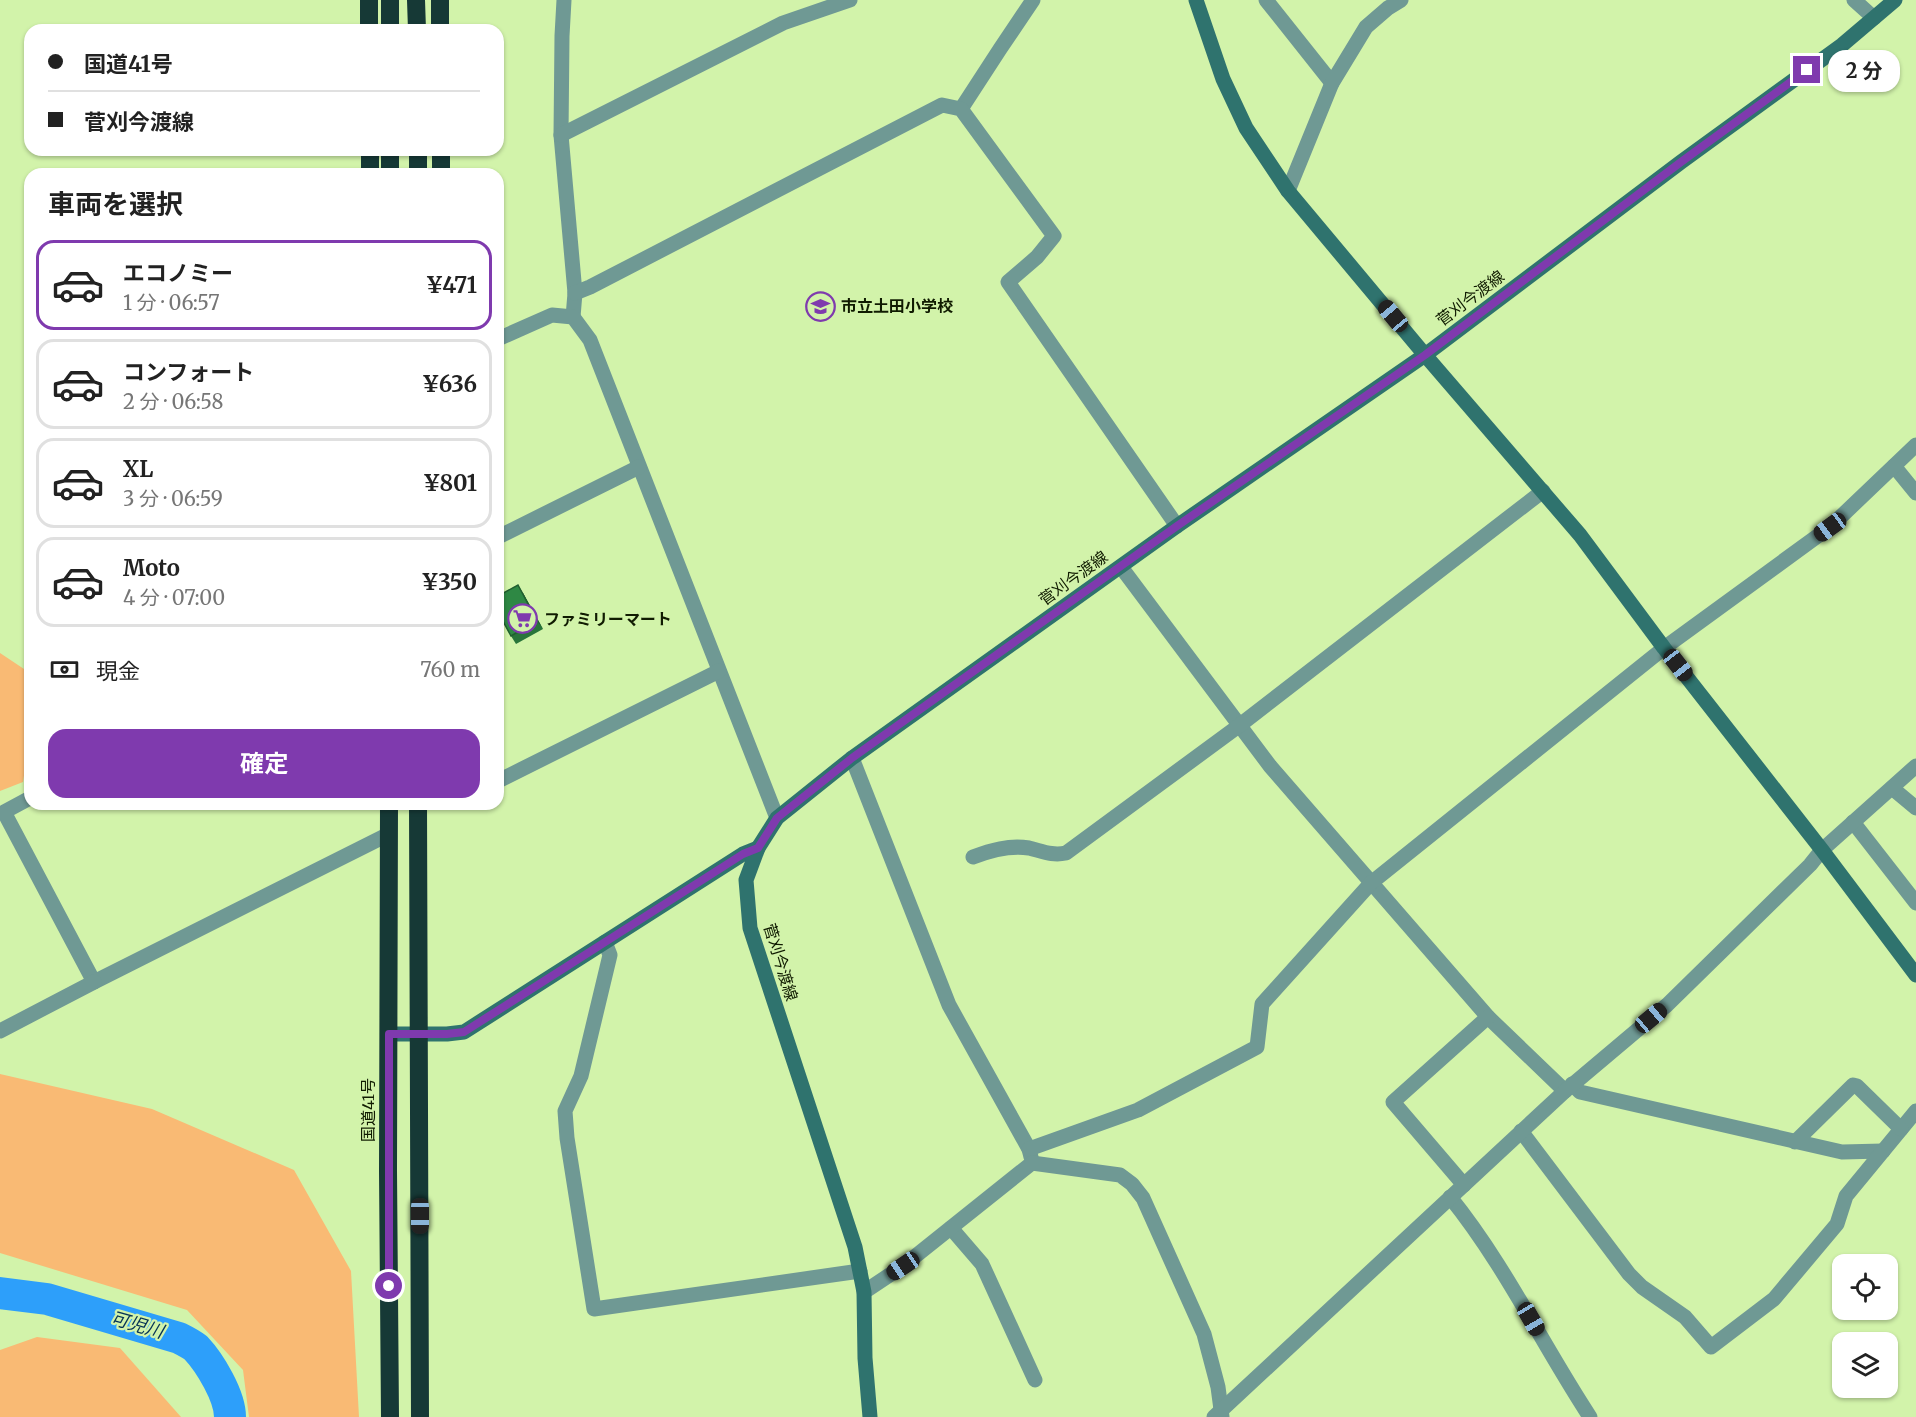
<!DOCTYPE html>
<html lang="ja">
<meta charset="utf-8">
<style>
:root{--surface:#fff;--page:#f2f2f2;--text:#222;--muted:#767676;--line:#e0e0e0;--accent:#7f3aae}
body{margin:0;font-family:Merriweather,"Noto Sans JP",serif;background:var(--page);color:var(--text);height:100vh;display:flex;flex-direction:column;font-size:22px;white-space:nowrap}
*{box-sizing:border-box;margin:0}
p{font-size:20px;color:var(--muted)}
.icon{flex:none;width:33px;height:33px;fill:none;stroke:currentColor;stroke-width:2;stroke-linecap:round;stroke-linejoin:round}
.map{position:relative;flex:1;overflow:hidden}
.sheet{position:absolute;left:24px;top:168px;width:480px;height:642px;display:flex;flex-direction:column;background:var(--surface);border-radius:18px;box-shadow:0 2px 4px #0004}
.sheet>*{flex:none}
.hud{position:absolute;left:24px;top:24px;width:480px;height:132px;border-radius:18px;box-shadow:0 2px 4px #0004;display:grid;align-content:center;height:132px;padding:0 24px;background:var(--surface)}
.controls{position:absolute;left:1832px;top:1254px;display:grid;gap:12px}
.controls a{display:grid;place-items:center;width:66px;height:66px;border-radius:12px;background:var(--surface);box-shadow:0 2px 4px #0004;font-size:30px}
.end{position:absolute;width:27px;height:27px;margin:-14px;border:8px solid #7f3aae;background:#fff;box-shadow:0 0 0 3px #fff}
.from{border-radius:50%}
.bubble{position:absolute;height:42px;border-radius:18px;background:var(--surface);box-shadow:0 2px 4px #0004;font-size:20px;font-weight:700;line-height:42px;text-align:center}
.car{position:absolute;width:18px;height:36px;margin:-18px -9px;border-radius:8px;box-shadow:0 0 4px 2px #0007;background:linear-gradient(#222 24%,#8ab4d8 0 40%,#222 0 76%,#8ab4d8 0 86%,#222 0)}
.hud b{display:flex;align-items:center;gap:21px;height:57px;font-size:22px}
.hud b+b{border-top:2px solid var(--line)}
.hud i{width:15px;height:15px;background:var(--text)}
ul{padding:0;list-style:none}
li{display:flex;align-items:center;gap:18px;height:90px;margin:0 12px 9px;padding:0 12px;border:3px solid var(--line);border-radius:18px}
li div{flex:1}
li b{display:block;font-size:22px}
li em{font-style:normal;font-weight:700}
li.on{border-color:var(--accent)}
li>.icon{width:54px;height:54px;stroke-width:1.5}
h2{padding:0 24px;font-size:27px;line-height:72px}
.pay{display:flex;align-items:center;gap:15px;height:66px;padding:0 24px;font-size:22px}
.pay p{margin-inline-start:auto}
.cta{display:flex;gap:12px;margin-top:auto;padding:12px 24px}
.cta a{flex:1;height:69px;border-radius:18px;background:var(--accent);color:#fff;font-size:24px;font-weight:700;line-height:69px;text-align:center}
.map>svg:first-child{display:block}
.green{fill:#f9ba74}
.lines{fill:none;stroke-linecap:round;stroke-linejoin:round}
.river{stroke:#2d9ffa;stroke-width:32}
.street{stroke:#6f9994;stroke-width:15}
.secondary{stroke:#2f736e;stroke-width:15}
.highway{stroke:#163936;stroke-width:18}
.wall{fill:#28753a}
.shaded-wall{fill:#205f30}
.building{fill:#2e8844;stroke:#205f30;stroke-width:1.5}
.route{stroke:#7f3aae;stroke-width:8}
.labels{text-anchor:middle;stroke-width:4.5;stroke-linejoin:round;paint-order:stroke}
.street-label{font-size:16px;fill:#101b01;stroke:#d2f3aa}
.poi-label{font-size:16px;font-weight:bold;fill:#101b01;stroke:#d2f3aa;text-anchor:start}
.water-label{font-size:18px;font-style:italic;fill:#043255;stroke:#d2f3aa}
</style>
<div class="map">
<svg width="1916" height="1417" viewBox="0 0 1916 1417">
<rect width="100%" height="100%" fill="#d2f3aa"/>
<!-- green -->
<g class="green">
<path d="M0 653 30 673V737L23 782 0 791Z"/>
<path d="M0 1074 152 1109 294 1170 351 1271 359 1417H249L243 1370 187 1310 0 1253Z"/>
<path d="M37 1337 120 1348 181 1417H0V1350Z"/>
</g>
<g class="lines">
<!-- river -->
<path class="river" d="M0 1293 47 1299 179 1338C185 1341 191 1344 196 1348 210 1363 230 1396 230 1417"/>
<!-- street -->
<g class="street">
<path d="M564 0 562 36 561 135 575 293 573 317"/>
<path d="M1266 0 1332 83"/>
<path d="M1854 0 1874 18"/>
<path d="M961 109 1000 49 1033 0"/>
<path d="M561 135 783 23 850 0"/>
<path d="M1288 191 1332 83 1366 27 1388 8 1401 0"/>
<path d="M575 293 590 287 942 105 961 109 1054 236 1037 257 1008 282 1177 526"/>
<path d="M498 339 552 315 573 317 590 340 777 818"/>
<path d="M1894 466 1916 493"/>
<path d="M498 537 639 467"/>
<path d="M1121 567 1270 766 1488 1017 1565 1091"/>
<path d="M852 758 949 1005 1029 1149 1031 1157"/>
<path d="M498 781 719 671"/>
<path d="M1892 788 1916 808"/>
<path d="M30 798 4 812 94 982 389 834"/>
<path d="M1853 822 1916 903"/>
<path d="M973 857C991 850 1009 845 1029 848 1042 851 1052 856 1066 853L1240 725 1543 491"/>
<path d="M605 942 610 955 581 1076 565 1111 567 1138 594 1309 860 1271"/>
<path d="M0 1031 94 982"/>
<path d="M1572 1084 1580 1092 1842 1152 1883 1151"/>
<path d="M1521 1131 1629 1274 1642 1287 1685 1317 1711 1347 1774 1299 1837 1224 1846 1196 1916 1111"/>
<path d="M1795 1142 1853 1085 1857 1086 1901 1129"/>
<path d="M1029 1149 1138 1110 1257 1047 1262 1004 1371 883 1664 648 1830 527 1916 445"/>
<path d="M1464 1185 1393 1102 1488 1017"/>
<path d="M1450 1197C1505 1265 1542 1344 1590 1417"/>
<path d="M951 1228 982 1264 1035 1380"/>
<path d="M864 1292 903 1266 1032 1163 1120 1175 1132 1184 1143 1198 1204 1334 1218 1387 1222 1417"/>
<path d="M1214 1417 1565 1091 1667 1005 1810 865 1822 850 1916 766"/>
</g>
<!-- secondary -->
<g class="secondary">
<path d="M1196 0 1223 79 1246 128 1288 191 1425 355 1580 535 1664 648 1822 850 1916 975"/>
<path d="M389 1034H447L464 1032 743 854 758 848"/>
<path d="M870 1417 865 1358 864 1292 855 1247 750 928 746 880 758 848 777 818 852 758 1177 526 1425 355 1681 162 1842 45 1895 0"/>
</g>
<!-- highway -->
<g class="highway">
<path d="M369 0V30"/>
<path d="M390 0V30"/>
<path d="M416 0 417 30"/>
<path d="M440 0V30"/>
<path d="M370 150V174"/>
<path d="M418 150V174"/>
<path d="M390 174V150"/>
<path d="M441 174V150"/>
<path d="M389 804 388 1171 390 1417"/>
<path d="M418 804 420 1417"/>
</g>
</g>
<!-- wall -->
<path class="wall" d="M523 593 543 629 516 644 511 636Z"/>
<!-- shaded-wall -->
<path class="shaded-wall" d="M518 585 523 593 543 629 537 621Z"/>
<!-- building -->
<path class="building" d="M518 585 537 621 511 636 498 612V596Z"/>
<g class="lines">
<!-- route -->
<path class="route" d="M389 1286V1034H447L464 1032 743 854 758 848 777 818 852 758 1177 526 1425 355 1681 162 1807 70"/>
</g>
<!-- icons -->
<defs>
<symbol id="school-ring" viewBox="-11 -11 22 22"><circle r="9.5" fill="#d2f3aa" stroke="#7f3aae" stroke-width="1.5"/><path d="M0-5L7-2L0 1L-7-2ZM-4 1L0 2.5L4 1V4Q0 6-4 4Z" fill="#7f3aae"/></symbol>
<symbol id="supermarket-ring" viewBox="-11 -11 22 22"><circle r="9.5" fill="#d2f3aa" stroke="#7f3aae" stroke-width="1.5"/><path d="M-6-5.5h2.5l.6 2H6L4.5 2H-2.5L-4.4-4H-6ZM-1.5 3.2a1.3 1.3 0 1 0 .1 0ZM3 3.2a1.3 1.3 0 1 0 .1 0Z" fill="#7f3aae"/></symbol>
</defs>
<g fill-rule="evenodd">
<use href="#school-ring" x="804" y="290" width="33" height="33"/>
<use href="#supermarket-ring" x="506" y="602" width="33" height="33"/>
</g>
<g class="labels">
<!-- street labels -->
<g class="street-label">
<text transform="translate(1470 298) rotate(-37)" y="6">菅刈今渡線</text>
<text transform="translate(1073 578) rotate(-36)" y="6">菅刈今渡線</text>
<text transform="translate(781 962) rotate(73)" y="6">菅刈今渡線</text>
<text transform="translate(368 1110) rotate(-90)" y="6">国道41号</text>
</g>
<!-- poi labels -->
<g class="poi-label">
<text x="841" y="312">市立土田小学校</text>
<text x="544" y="625">ファミリーマート</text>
</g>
<!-- water labels -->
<g class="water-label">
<text transform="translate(137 1325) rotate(16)" y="6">可児川</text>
</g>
</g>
</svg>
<div class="controls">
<a><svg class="icon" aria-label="locate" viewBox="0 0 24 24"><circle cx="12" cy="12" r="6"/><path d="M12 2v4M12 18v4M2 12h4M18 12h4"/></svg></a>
<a><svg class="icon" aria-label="layers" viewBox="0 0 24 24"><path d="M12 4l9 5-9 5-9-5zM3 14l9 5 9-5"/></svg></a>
</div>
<i class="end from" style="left:389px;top:1286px"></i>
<i class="end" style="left:1807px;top:70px"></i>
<div class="bubble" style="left:1828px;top:50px;width:72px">2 分</div>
<i class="car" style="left:1393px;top:316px;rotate:320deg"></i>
<i class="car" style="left:1830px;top:527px;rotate:234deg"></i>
<i class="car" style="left:1678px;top:665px;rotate:142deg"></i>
<i class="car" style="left:1651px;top:1018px;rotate:50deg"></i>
<i class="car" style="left:420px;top:1216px;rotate:180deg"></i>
<i class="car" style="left:903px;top:1266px;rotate:236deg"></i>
<i class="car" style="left:1531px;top:1319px;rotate:150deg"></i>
<div class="hud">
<b><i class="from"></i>国道41号</b>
<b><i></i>菅刈今渡線</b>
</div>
<section class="sheet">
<h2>車両を選択</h2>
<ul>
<li class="on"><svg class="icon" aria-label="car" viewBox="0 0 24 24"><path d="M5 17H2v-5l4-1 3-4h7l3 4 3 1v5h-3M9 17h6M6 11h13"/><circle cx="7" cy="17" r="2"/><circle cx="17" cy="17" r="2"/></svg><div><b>エコノミー</b><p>1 分 · 06:57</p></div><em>¥471</em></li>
<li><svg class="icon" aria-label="car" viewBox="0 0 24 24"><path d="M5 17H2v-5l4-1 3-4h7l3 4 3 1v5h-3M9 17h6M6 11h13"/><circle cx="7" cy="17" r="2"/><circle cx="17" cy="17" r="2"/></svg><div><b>コンフォート</b><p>2 分 · 06:58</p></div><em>¥636</em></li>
<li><svg class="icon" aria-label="car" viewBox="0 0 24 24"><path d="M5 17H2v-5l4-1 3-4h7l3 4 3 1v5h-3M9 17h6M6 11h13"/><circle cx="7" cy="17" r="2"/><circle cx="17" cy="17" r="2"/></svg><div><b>XL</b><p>3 分 · 06:59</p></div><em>¥801</em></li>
<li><svg class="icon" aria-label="car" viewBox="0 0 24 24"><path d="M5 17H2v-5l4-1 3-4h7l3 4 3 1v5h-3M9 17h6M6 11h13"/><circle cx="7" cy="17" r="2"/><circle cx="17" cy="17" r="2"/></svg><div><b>Moto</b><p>4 分 · 07:00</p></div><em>¥350</em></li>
</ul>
<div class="pay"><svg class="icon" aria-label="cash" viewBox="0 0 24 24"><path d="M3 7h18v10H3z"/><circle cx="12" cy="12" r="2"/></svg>現金<p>760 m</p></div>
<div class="cta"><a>確定</a></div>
</section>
</div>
